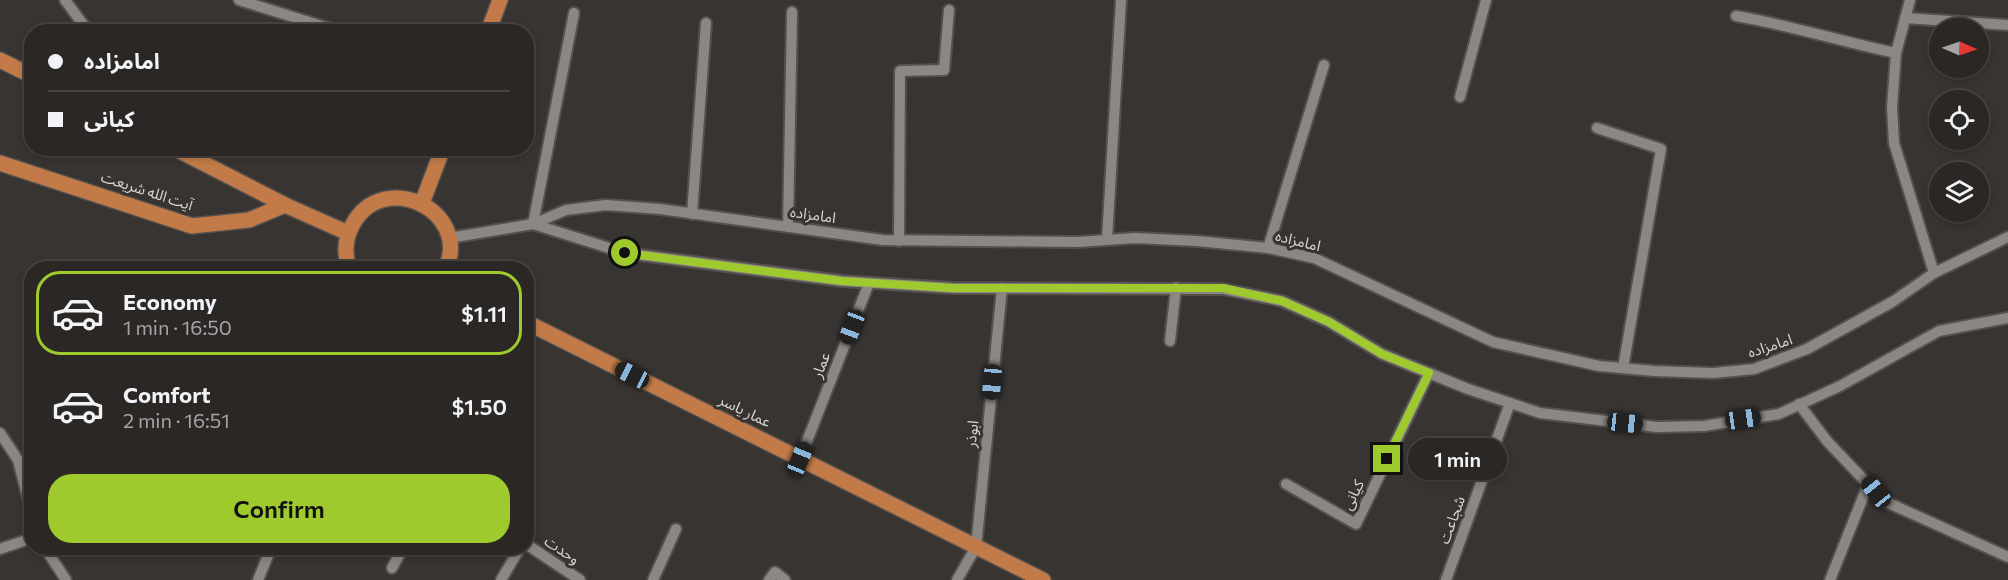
<!DOCTYPE html>
<meta charset="utf-8">
<style>
:root{--surface:#2a2725;--page:#322f2d;--text:#f1f3f6;--muted:#a5a5a7;--line:#464442;--accent:#9eca2e}
body{margin:0;font-family:Commissioner,"Noto Sans Arabic",sans-serif;background:var(--page);color:var(--text);height:100vh;display:flex;flex-direction:column;font-size:22px;white-space:nowrap}
*{box-sizing:border-box;margin:0}
p{font-size:20px;color:var(--muted)}
.icon{flex:none;width:33px;height:33px;fill:none;stroke:currentColor;stroke-width:2;stroke-linecap:round;stroke-linejoin:round}
.map{position:relative;flex:1;overflow:hidden}
.side{position:absolute;left:24px;top:261px;width:510px;height:294px;display:flex;flex-direction:column;background:var(--surface);border-radius:24px;box-shadow:0 3px 9px #0003,0 0 0 2px var(--line)}
.side>*{flex:none}
.banner{position:absolute;left:24px;top:24px;width:510px;height:132px;border-radius:24px;box-shadow:0 3px 9px #0003,0 0 0 2px var(--line);display:grid;align-content:center;height:132px;padding:0 24px;background:var(--surface)}
.needle{width:39px;rotate:92deg}
.buttons{position:absolute;left:1929px;top:18px;display:grid;gap:12px}
.buttons a{display:grid;place-items:center;width:60px;height:60px;border-radius:50%;background:var(--surface);box-shadow:0 3px 9px #0003,0 0 0 2px var(--line);font-size:30px}
.end{position:absolute;width:27px;height:27px;margin:-14px;border:8px solid #9eca2e;background:#111;box-shadow:0 0 0 3px #111}
.from{border-radius:50%}
.bubble{position:absolute;height:42px;border-radius:21px;background:var(--surface);box-shadow:0 3px 9px #0003,0 0 0 2px var(--line);font-size:20px;font-weight:600;line-height:42px;text-align:center}
.car{position:absolute;width:18px;height:36px;margin:-18px -9px;border-radius:8px;box-shadow:0 0 4px 2px #0007;background:linear-gradient(#222 24%,#8ab4d8 0 40%,#222 0 76%,#8ab4d8 0 86%,#222 0)}
.banner b{display:flex;align-items:center;gap:21px;height:57px;font-size:22px}
.banner b+b{border-top:2px solid var(--line)}
.banner i{width:15px;height:15px;background:var(--text)}
ul{padding:10px 0 0;list-style:none}
li{display:flex;align-items:center;gap:18px;height:84px;margin:0 12px 9px;padding:0 12px;border:3px solid transparent;border-radius:24px}
li div{flex:1}
li b{display:block;font-size:22px}
li em{font-style:normal;font-weight:600}
li.selected{border-color:var(--accent)}
li>.icon{width:54px;height:54px;stroke-width:1.5}
.action{display:flex;gap:12px;margin-top:auto;padding:12px 24px}
.action a{flex:1;height:69px;border-radius:24px;background:var(--accent);color:#111;font-size:24px;font-weight:600;line-height:69px;text-align:center}
.map>svg:first-child{display:block}
.lines{fill:none;stroke-linecap:round;stroke-linejoin:round}
.minor-casing{stroke:#54504d;stroke-width:14}
.major-casing{stroke:#54504d;stroke-width:18}
.minor{stroke:#8b8782;stroke-width:10}
.major{stroke:#c27b48;stroke-width:15}
.route{stroke:#9eca2e;stroke-width:8}
.labels{text-anchor:middle;stroke-width:6;stroke-linejoin:round;paint-order:stroke}
.street-label{font-size:15px;fill:#d8d5d3;stroke:#383431}
</style>
<div class="map">
<svg width="2008" height="580" viewBox="0 0 2008 580">
<rect width="100%" height="100%" fill="#383431"/>
<g class="lines">
<defs>
<g id="minor">
<path d="M65 0 85 27 84 32"/>
<path d="M239 0 341 32"/>
<path d="M1910 0 1896 53 1892 107 1894 143 1934 273"/>
<path d="M1736 16C1790 25 1842 42 1896 53"/>
<path d="M1905 18 2008 25"/>
<path d="M1460 97 1486 0"/>
<path d="M1597 128 1661 149 1623 368"/>
<path d="M692 214 706 23"/>
<path d="M533 224 625 253 842 281 952 288 1223 289 1282 301 1329 322 1382 354 1468 389 1540 413 1657 427 1704 426 1779 414 1840 386 1939 331 2008 318"/>
<path d="M533 224 574 13"/>
<path d="M788 227 792 12"/>
<path d="M449 238 533 224 566 210 606 205 660 209 883 240 1078 242 1135 238 1197 241 1268 248 1314 258 1493 342 1599 366 1654 371 1713 373 1754 369 1807 349 1892 302 1934 273 2008 237"/>
<path d="M1107 240 1121 0"/>
<path d="M899 241 900 71 944 70 949 10"/>
<path d="M1268 248 1324 65"/>
<path d="M1170 341 1176 288"/>
<path d="M1799 404 1827 441 1884 501 2008 557"/>
<path d="M0 433 18 460 32 514"/>
<path d="M800 459 869 283"/>
<path d="M1286 484 1356 524 1429 373"/>
<path d="M526 544 580 580"/>
<path d="M45 548 66 580"/>
<path d="M0 549 32 538"/>
<path d="M392 568 403 548"/>
<path d="M258 580 271 548"/>
<path d="M501 580 520 548"/>
<path d="M653 580 676 529"/>
<path d="M769 580 775 572 785 580"/>
<path d="M957 580 976 547 1002 288"/>
<path d="M1446 580 1510 403"/>
<path d="M1830 580 1869 482"/>
</g>
<g id="major">
<path d="M488 32 500 0"/>
<path d="M0 60 32 76"/>
<path d="M174 148 285 205 348 233"/>
<path d="M0 163 192 226 249 220 285 205"/>
<path d="M422 203 443 148"/>
<path d="M349 268C344 253 345 238 353 224 383 169 471 210 446 268"/>
<path d="M526 322 1043 580"/>
</g>
</defs>
<!-- minor casing -->
<use href="#minor" class="minor-casing"/>
<!-- major casing -->
<use href="#major" class="major-casing"/>
<!-- minor -->
<use href="#minor" class="minor"/>
<!-- major -->
<use href="#major" class="major"/>
</g>
<g class="lines">
<!-- route -->
<path class="route" d="M625 253 842 281 952 288H1223L1282 301 1329 322 1382 354 1429 373 1387 459"/>
</g>
<g class="labels">
<!-- street labels -->
<g class="street-label">
<text transform="translate(147 191) rotate(18)" y="5">آیت الله شریعت</text>
<text transform="translate(813 215) rotate(8)" y="5">امامزاده</text>
<text transform="translate(1298 241) rotate(14)" y="5">امامزاده</text>
<text transform="translate(1770 346) rotate(-18)" y="5">امامزاده</text>
<text transform="translate(821 365) rotate(-69)" y="5">عمار</text>
<text transform="translate(745 411) rotate(26)" y="5">عمار یاسر</text>
<text transform="translate(972 434) rotate(-84)" y="5">ابوذر</text>
<text transform="translate(1353 495) rotate(-64)" y="5">کیانی</text>
<text transform="translate(1452 520) rotate(-70)" y="5">شجاعت</text>
<text transform="translate(562 550) rotate(34)" y="5">وحدت</text>
</g>
</g>
</svg>
<div class="buttons">
<a><svg class="needle" viewBox="-14 -14 28 28"><path d="M0-13l5 13h-10z" fill="#e53935"/><path d="M0 13l5-13h-10z" fill="#a5a5a7"/></svg></a>
<a><svg class="icon" aria-label="locate" viewBox="0 0 24 24"><circle cx="12" cy="12" r="6"/><path d="M12 2v4M12 18v4M2 12h4M18 12h4"/></svg></a>
<a><svg class="icon" aria-label="layers" viewBox="0 0 24 24"><path d="M12 4l9 5-9 5-9-5zM3 14l9 5 9-5"/></svg></a>
</div>
<i class="end from" style="left:625px;top:253px"></i>
<i class="end" style="left:1387px;top:459px"></i>
<div class="bubble" style="left:1408px;top:438px;width:99px">1 min</div>
<i class="car" style="left:852px;top:327px;rotate:201deg"></i>
<i class="car" style="left:632px;top:375px;rotate:297deg"></i>
<i class="car" style="left:992px;top:382px;rotate:185deg"></i>
<i class="car" style="left:1743px;top:419px;rotate:82deg"></i>
<i class="car" style="left:1625px;top:423px;rotate:96deg"></i>
<i class="car" style="left:800px;top:459px;rotate:22deg"></i>
<i class="car" style="left:1876px;top:492px;rotate:321deg"></i>
<div class="banner">
<b><i class="from"></i>امامزاده</b>
<b><i></i>کیانی</b>
</div>
<section class="side">
<ul>
<li class="selected"><svg class="icon" aria-label="car" viewBox="0 0 24 24"><path d="M5 17H2v-5l4-1 3-4h7l3 4 3 1v5h-3M9 17h6M6 11h13"/><circle cx="7" cy="17" r="2"/><circle cx="17" cy="17" r="2"/></svg><div><b>Economy</b><p>1 min · 16:50</p></div><em>$1.11</em></li>
<li><svg class="icon" aria-label="car" viewBox="0 0 24 24"><path d="M5 17H2v-5l4-1 3-4h7l3 4 3 1v5h-3M9 17h6M6 11h13"/><circle cx="7" cy="17" r="2"/><circle cx="17" cy="17" r="2"/></svg><div><b>Comfort</b><p>2 min · 16:51</p></div><em>$1.50</em></li>
</ul>
<div class="action"><a>Confirm</a></div>
</section>
</div>
